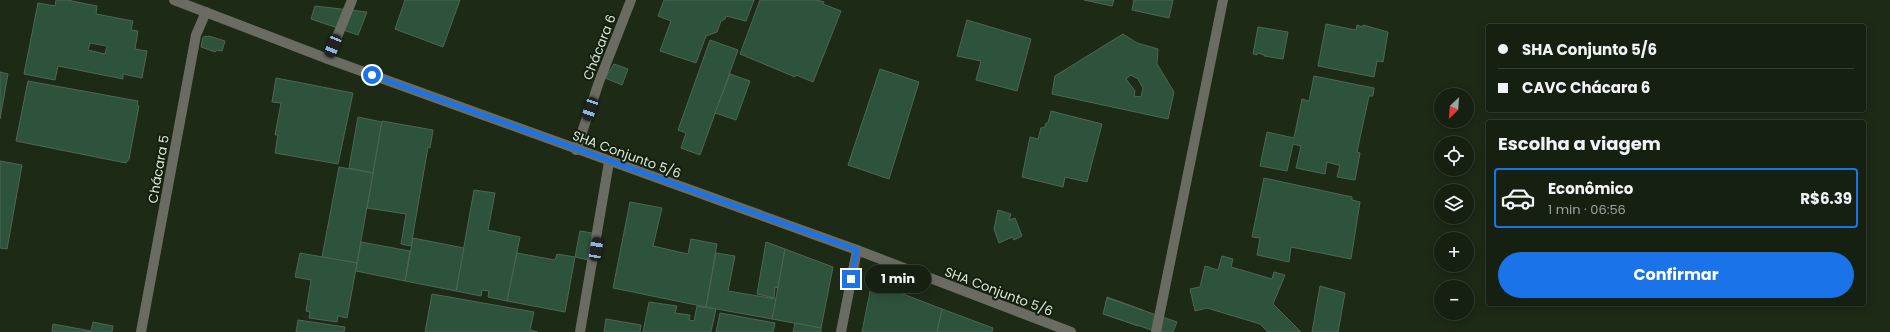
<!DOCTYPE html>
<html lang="pt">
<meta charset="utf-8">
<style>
:root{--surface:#162010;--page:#1f2819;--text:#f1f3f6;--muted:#9ea39f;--line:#353e30;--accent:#1a73e8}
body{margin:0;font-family:Poppins,sans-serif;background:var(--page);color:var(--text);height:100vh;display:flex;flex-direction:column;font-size:15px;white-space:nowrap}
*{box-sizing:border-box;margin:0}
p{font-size:13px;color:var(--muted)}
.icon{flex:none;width:22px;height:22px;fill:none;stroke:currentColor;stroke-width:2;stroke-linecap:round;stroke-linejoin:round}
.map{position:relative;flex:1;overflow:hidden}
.panel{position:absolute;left:1486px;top:120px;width:380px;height:186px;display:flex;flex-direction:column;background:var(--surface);border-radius:4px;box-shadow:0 2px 10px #0003,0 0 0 1px var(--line)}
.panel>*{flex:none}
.top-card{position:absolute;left:1486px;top:24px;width:380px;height:88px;border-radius:4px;box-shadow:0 2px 10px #0003,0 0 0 1px var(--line);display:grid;align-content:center;height:88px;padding:0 12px;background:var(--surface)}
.needle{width:26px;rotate:205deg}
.tools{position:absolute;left:1434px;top:88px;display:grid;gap:8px}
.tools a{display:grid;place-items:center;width:40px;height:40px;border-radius:50%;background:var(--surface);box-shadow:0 2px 10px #0003,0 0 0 1px var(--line);font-size:20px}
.end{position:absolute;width:18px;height:18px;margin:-9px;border:5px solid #1a73e8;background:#fff;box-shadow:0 0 0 2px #fff}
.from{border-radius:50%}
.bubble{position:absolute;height:28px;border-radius:14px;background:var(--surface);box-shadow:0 2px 10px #0003,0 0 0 1px var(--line);font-size:13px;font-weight:700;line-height:28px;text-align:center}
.car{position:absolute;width:12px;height:24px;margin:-12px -6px;border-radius:5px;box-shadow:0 0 3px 1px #0007;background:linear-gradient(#222 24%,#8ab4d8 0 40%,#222 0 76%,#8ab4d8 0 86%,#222 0)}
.top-card b{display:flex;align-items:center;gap:14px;height:38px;font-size:15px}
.top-card b+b{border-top:1px solid var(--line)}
.top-card i{width:10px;height:10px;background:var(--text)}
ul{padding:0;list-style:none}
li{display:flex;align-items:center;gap:12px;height:60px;margin:0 8px 6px;padding:0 4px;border:2px solid transparent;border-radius:4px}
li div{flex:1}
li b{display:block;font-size:15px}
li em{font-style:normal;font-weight:700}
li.current{border-color:var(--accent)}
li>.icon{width:36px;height:36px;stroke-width:1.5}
h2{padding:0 12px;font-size:18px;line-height:48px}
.button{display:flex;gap:8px;margin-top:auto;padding:8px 12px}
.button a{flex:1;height:46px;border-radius:24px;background:var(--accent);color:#fff;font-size:16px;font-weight:700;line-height:46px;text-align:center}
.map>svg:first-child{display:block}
.building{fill:#2d533a;stroke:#4e6655;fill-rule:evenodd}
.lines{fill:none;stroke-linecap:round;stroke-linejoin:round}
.minor{stroke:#6a6c61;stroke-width:10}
.route{stroke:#1a73e8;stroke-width:5}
.labels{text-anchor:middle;stroke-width:4;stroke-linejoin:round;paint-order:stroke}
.street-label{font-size:13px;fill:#dde5d8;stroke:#13200d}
</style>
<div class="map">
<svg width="1890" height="332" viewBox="0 0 1890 332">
<rect width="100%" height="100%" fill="#1d2a16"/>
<!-- building -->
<g class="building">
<path d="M56 0H67L97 6 96 14 133 21 131 30 138 31 135 49 147 51 142 78 123 74V79L58 66 55 80 24 74 38 3 55 6ZM90 43 107 46 105 54 88 50Z"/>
<path d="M405 0H460L443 47 395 29Z"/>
<path d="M664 0H754L746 21 726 16 725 19 721 21 717 32 706 36 696 63 660 51 671 21 658 16Z"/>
<path d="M760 0H817L824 2 823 4 841 11 813 82 796 75 795 77 740 54Z"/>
<path d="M1084 0H1114L1112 6Z"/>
<path d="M1134 0H1173L1169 18 1132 10Z"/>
<path d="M315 6 367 12 358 35 311 19Z"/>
<path d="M967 20 1031 39 1017 91 976 80 981 61 957 56Z"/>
<path d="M1326 24 1356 30 1357 25 1363 27V25L1388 32 1383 62 1377 61 1374 77 1318 66Z"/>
<path d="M1258 27 1288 32 1283 59 1264 56V55L1258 53 1257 55 1253 54Z"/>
<path d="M1123 34 1137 43 1158 49 1157 64 1174 92 1168 119 1052 94 1055 76ZM1131 75 1138 79 1143 88 1141 97 1134 96 1135 91 1126 79Z"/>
<path d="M209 36 225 41 222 51 217 50 215 52 201 47 203 37Z"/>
<path d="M710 40 738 50 700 155 681 148 686 133 678 130Z"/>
<path d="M614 64 628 69 622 85 605 78Z"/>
<path d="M880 69 919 82 889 179 848 165Z"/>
<path d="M0 72 8 74 0 119Z"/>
<path d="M730 74 750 81 736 120 715 113Z"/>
<path d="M1314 76 1374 88 1373 96H1369L1357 152 1360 153 1355 180 1337 177 1340 165H1338L1327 162 1325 174 1296 168 1301 146 1293 144 1287 171 1260 166 1267 132 1294 138 1302 99 1309 101Z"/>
<path d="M276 78 353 93 338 164 275 153 278 135H275L281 103 272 102Z"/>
<path d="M28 81 138 101 137 105 139 106 129 159 126 163 16 141Z"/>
<path d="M1051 111 1102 124 1087 182 1065 177 1063 187 1022 177 1030 137 1038 139 1041 128 1045 127 1046 123H1048Z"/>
<path d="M358 117 382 122 373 173 349 168Z"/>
<path d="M382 121 433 130 430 148 428 147 411 246 401 244 406 214 367 208Z"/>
<path d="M0 161 22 165 7 249 0 248Z"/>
<path d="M339 167 373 173 357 263 322 257Z"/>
<path d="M1264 178 1352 197V200L1360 202 1351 259 1291 247 1289 262 1257 255 1260 238 1252 237Z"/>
<path d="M474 190 495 193 488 230 520 237 507 301 488 297 489 291 482 290 481 296 456 291Z"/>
<path d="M630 202 662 208 653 246 688 254 691 239 717 244 706 307 613 288Z"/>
<path d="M998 210 1011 214 1009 220 1015 218 1022 236 1014 240 1012 237 999 243 994 229Z"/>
<path d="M580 231 598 234 593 261 575 257Z"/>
<path d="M413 238 464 248 456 291 405 281Z"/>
<path d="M361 242 410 251 405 281 356 271Z"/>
<path d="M766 242 785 249 778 288 775 287 774 298 757 294Z"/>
<path d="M785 249 833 267 821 328 772 319Z"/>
<path d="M300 253 357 263 347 318 338 316 337 322 309 318 310 312 306 311 311 280 295 277Z"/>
<path d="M517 253 555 260 557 254 575 257 565 312 507 301Z"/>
<path d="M716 253 735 256 728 291 776 299 772 319 706 307Z"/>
<path d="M1222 256 1233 259 1231 267 1272 279 1274 272 1285 275 1273 304 1301 332H1268L1260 324 1207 308 1195 311 1190 289 1200 287 1205 266 1218 270Z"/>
<path d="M872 282 942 309 937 332H862Z"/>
<path d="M1320 286 1345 293 1338 332H1312Z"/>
<path d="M432 294 534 312 530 330 538 332H425Z"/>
<path d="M1107 297 1143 310 1138 326 1104 314Z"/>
<path d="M1107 298 1177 322 1173 332H1158L1103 314Z"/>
<path d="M649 302 677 306 675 313 690 315 689 320 694 321 697 306 716 309 711 332H643Z"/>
<path d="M942 309 993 328 992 332H937Z"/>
<path d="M720 313 775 323 773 332H716Z"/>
<path d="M606 319 641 325 640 332H604Z"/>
<path d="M298 320 345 327 344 332H296Z"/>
<path d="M93 322 113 326 112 332H52L53 324 91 331Z"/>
<path d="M795 323 821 328V332H793Z"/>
</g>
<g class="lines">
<!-- minor -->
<g class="minor">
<path d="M174 0 328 59 857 250 1071 332"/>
<path d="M328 59 352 0"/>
<path d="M576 150 599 82 631 0"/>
<path d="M141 332 196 35 206 12"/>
<path d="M580 332 609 162"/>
<path d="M841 332 857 250"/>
<path d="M1156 332 1223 0"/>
</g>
</g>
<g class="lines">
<!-- route -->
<path class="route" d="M372 75 857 250 851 279"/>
</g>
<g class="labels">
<!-- street labels -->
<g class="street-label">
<text transform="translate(599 47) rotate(-69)" y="5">Chácara 6</text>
<text transform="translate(627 154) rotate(20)" y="5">SHA Conjunto 5/6</text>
<text transform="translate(158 169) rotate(-80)" y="5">Chácara 5</text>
<text transform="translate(999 291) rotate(21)" y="5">SHA Conjunto 5/6</text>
</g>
</g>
</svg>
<div class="tools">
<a><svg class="needle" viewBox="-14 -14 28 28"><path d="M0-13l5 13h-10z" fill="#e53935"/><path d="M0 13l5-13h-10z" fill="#9ea39f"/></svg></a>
<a><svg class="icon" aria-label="locate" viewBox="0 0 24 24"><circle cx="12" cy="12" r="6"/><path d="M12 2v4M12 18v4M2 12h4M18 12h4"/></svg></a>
<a><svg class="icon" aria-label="layers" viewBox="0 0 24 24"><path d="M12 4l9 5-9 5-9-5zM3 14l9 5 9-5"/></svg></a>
<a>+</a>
<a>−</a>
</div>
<i class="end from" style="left:372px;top:75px"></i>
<i class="end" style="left:851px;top:279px"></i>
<div class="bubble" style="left:865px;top:265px;width:66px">1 min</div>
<i class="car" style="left:333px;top:46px;rotate:202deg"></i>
<i class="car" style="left:590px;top:109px;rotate:198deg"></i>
<i class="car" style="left:596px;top:249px;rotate:9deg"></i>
<div class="top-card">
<b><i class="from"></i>SHA Conjunto 5/6</b>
<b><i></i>CAVC Chácara 6</b>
</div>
<section class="panel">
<h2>Escolha a viagem</h2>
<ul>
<li class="current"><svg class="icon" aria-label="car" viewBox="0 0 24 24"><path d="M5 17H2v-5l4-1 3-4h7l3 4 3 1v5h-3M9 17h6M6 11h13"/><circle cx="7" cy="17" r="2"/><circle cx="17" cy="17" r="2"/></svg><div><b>Econômico</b><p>1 min · 06:56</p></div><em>R$6.39</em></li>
</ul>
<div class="button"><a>Confirmar</a></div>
</section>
</div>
